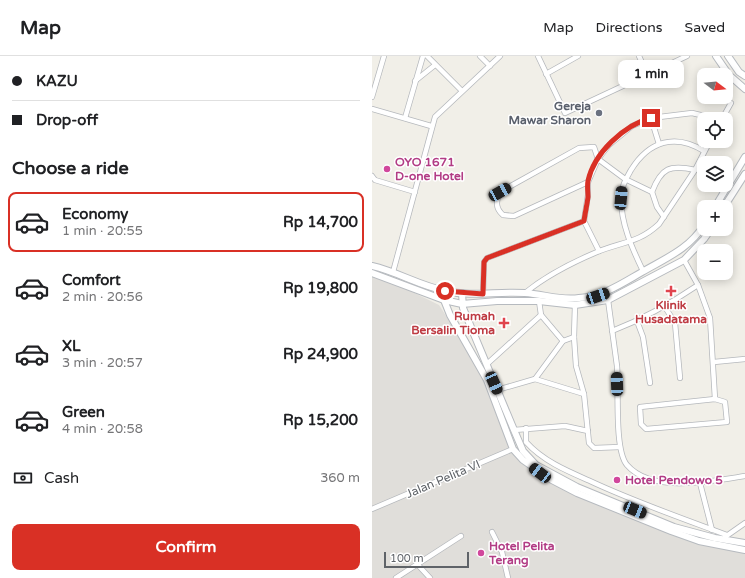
<!DOCTYPE html>
<meta charset="utf-8">
<style>
:root{--surface:#fff;--page:#f2f2f2;--text:#202124;--muted:#757577;--line:#e0e0e0;--accent:#d93025}
body{margin:0;font-family:"Varela Round",sans-serif;background:var(--page);color:var(--text);height:100vh;display:flex;flex-direction:column;font-size:15px;white-space:nowrap}
*{box-sizing:border-box;margin:0}
p{font-size:13px;color:var(--muted)}
.icon{flex:none;width:22px;height:22px;fill:none;stroke:currentColor;stroke-width:2;stroke-linecap:round;stroke-linejoin:round}
.map{position:relative;flex:1;overflow:hidden}
.side{display:flex;flex-direction:column;background:var(--surface);width:372px}
.side>*{flex:none}
.top-card{display:grid;align-content:center;height:88px;padding:0 12px;background:var(--surface)}
.needle{width:26px;rotate:106deg}
.tools{position:absolute;left:325px;top:12px;display:grid;gap:8px}
.tools a{display:grid;place-items:center;width:36px;height:36px;border-radius:8px;background:var(--surface);box-shadow:0 2px 10px #0003;font-size:20px}
.scale{position:absolute;left:12px;bottom:10px;width:85px;box-sizing:border-box;padding-left:4px;border:2px solid #5f6368;border-top:0;font-size:11px;line-height:14px;white-space:nowrap;color:#5f6368;-webkit-text-stroke:3px #fff;paint-order:stroke}
.end{position:absolute;width:18px;height:18px;margin:-9px;border:5px solid #d93025;background:#fff;box-shadow:0 0 0 2px #fff}
.from{border-radius:50%}
.bubble{position:absolute;height:28px;border-radius:8px;background:var(--surface);box-shadow:0 2px 10px #0003;font-size:13px;font-weight:800;line-height:28px;text-align:center}
.car{position:absolute;width:12px;height:24px;margin:-12px -6px;border-radius:5px;box-shadow:0 0 3px 1px #0007;background:linear-gradient(#222 24%,#8ab4d8 0 40%,#222 0 76%,#8ab4d8 0 86%,#222 0)}
.top-card b{display:flex;align-items:center;gap:14px;height:38px;font-size:15px}
.top-card b+b{border-top:1px solid var(--line)}
.top-card i{width:10px;height:10px;background:var(--text)}
ul{padding:0;list-style:none}
li{display:flex;align-items:center;gap:12px;height:60px;margin:0 8px 6px;padding:0 4px;border:2px solid transparent;border-radius:8px}
li div{flex:1}
li b{display:block;font-size:15px}
li em{font-style:normal;font-weight:800}
li.current{border-color:var(--accent)}
li>.icon{width:36px;height:36px;stroke-width:1.5}
h2{padding:0 12px;font-size:18px;line-height:48px}
.pay{display:flex;align-items:center;gap:10px;height:44px;padding:0 12px;font-size:15px}
.pay p{margin-inline-start:auto}
.action{display:flex;gap:8px;margin-top:auto;padding:8px 12px}
.action a{flex:1;height:46px;border-radius:8px;background:var(--accent);color:#fff;font-size:16px;font-weight:800;line-height:46px;text-align:center}
header{display:flex;align-items:center;gap:24px;box-sizing:border-box;height:56px;padding:0 20px;background:var(--surface);border-bottom:1px solid var(--line)}
header strong{font-size:19px}
nav{display:flex;gap:22px;margin-inline-start:auto;font-size:14px}
main{display:flex;flex:1;min-height:0}
.map>svg:first-child{display:block}
.industrial{fill:#e0deda}
.lines{fill:none;stroke-linecap:round;stroke-linejoin:round}
.minor-casing{stroke:#b5b8bc;stroke-width:6}
.secondary-casing{stroke:#b6babf;stroke-width:8}
.minor{stroke:#fff;stroke-width:4.5}
.secondary{stroke:#fff;stroke-width:6}
.route{stroke:#d93025;stroke-width:5}
.worship-dot{fill:#6b7280;stroke:#fff;stroke-width:1.5}
.hotel-dot{fill:#d1479c;stroke:#fff;stroke-width:1.5}
.health-dot{fill:#e0444e;stroke:#fff;stroke-width:1.5}
.labels{text-anchor:middle;stroke-width:3;stroke-linejoin:round;paint-order:stroke}
.worship-label{font-size:12px;font-weight:bold;fill:#5b616d;stroke:#fff;text-anchor:end}
.hotel-label{font-size:12px;font-weight:bold;fill:#b23c85;stroke:#fff;text-anchor:start}
.health-label{font-size:12px;font-weight:bold;fill:#be3a42;stroke:#fff}
.street-label{font-size:12px;fill:#5f6368;stroke:#fff}
</style>
<header>
<strong>Map</strong>
<nav><a>Map</a><a>Directions</a><a>Saved</a></nav>
</header>
<main>
<section class="side">
<div class="top-card">
<b><i class="from"></i>KAZU</b>
<b><i></i>Drop-off</b>
</div>
<h2>Choose a ride</h2>
<ul>
<li class="current"><svg class="icon" aria-label="car" viewBox="0 0 24 24"><path d="M5 17H2v-5l4-1 3-4h7l3 4 3 1v5h-3M9 17h6M6 11h13"/><circle cx="7" cy="17" r="2"/><circle cx="17" cy="17" r="2"/></svg><div><b>Economy</b><p>1 min · 20:55</p></div><em>Rp 14,700</em></li>
<li><svg class="icon" aria-label="car" viewBox="0 0 24 24"><path d="M5 17H2v-5l4-1 3-4h7l3 4 3 1v5h-3M9 17h6M6 11h13"/><circle cx="7" cy="17" r="2"/><circle cx="17" cy="17" r="2"/></svg><div><b>Comfort</b><p>2 min · 20:56</p></div><em>Rp 19,800</em></li>
<li><svg class="icon" aria-label="car" viewBox="0 0 24 24"><path d="M5 17H2v-5l4-1 3-4h7l3 4 3 1v5h-3M9 17h6M6 11h13"/><circle cx="7" cy="17" r="2"/><circle cx="17" cy="17" r="2"/></svg><div><b>XL</b><p>3 min · 20:57</p></div><em>Rp 24,900</em></li>
<li><svg class="icon" aria-label="car" viewBox="0 0 24 24"><path d="M5 17H2v-5l4-1 3-4h7l3 4 3 1v5h-3M9 17h6M6 11h13"/><circle cx="7" cy="17" r="2"/><circle cx="17" cy="17" r="2"/></svg><div><b>Green</b><p>4 min · 20:58</p></div><em>Rp 15,200</em></li>
</ul>
<div class="pay"><svg class="icon" aria-label="cash" viewBox="0 0 24 24"><path d="M3 7h18v10H3z"/><circle cx="12" cy="12" r="2"/></svg>Cash<p>360 m</p></div>
<div class="action"><a>Confirm</a></div>
</section>
<div class="map">
<svg width="373" height="522" viewBox="0 0 373 522">
<rect width="100%" height="100%" fill="#f1efe8"/>
<!-- industrial -->
<path class="industrial" d="M0 220 10 221 67 249 115 323 141 395 213 436 314 474 373 489V522H0Z"/>
<g class="lines">
<defs>
<g id="minor">
<path d="M55 0 89 34"/>
<path d="M108 0 118 10"/>
<path d="M166 0 193 57 315 0"/>
<path d="M267 0 276 20"/>
<path d="M174 18 206 0"/>
<path d="M43 25 63 9"/>
<path d="M0 41 12 0"/>
<path d="M0 53 59 70"/>
<path d="M33 62 51 0"/>
<path d="M279 62 287 88"/>
<path d="M350 63 359 47"/>
<path d="M0 120 3 124 43 136"/>
<path d="M216 126 142 160 131 159C123 152 124 145 128 136L207 92 222 91 226 103 253 123 280 136"/>
<path d="M292 161 285 151 280 136C289 112 298 108 323 114"/>
<path d="M227 195 212 165 216 139V126L226 103 237 89 260 70 279 62 320 57 345 63"/>
<path d="M312 204 326 229 338 262 343 343"/>
<path d="M271 215C260 192 249 168 249 142 249 131 254 123 259 114 277 85 303 77 332 95"/>
<path d="M21 216 63 61 128 0"/>
<path d="M153 237C175 219 199 207 225 196 249 186 267 187 287 168L323 114 338 85"/>
<path d="M111 238 112 206 115 202 212 165"/>
<path d="M236 244C239 266 242 288 245 310 247 333 242 394 255 409 280 438 341 425 373 420"/>
<path d="M167 245 169 259 191 285"/>
<path d="M203 249 202 281 204 310 212 338 217 387 222 392 248 391"/>
<path d="M293 251 303 267 308 322"/>
<path d="M265 265 271 281 278 327"/>
<path d="M240 275C271 263 298 248 326 229"/>
<path d="M342 306 373 303"/>
<path d="M115 308 169 259"/>
<path d="M163 323 212 338"/>
<path d="M125 334 163 323 191 285 202 281"/>
<path d="M343 343 353 346 355 366 274 373 269 368 268 351Z"/>
<path d="M154 372V386C171 405 195 415 218 425 263 446 309 462 355 479"/>
<path d="M142 374 193 370 216 375"/>
<path d="M328 427 340 474"/>
<path d="M0 453 141 393"/>
<path d="M120 476 130 496 136 522"/>
<path d="M353 481 373 467"/>
<path d="M46 509 58 522"/>
<path d="M24 522 89 480"/>
</g>
<g id="secondary">
<path d="M344 0 357 19 373 33"/>
<path d="M356 0 367 16 373 20"/>
<path d="M343 151 373 101"/>
<path d="M352 151 373 118"/>
<path d="M0 210C26 216 48 230 74 235 100 241 126 235 153 237 171 238 189 245 207 242 232 240 249 228 270 216 294 202 317 193 332 169"/>
<path d="M0 217 72 244 90 248 125 245H167L203 249 236 244 312 204 332 183 339 173"/>
<path d="M73 235 72 244 78 259 115 324 141 393 151 404 180 424 205 437 299 475 327 485 373 494"/>
<path d="M90 237 91 252 142 374 151 395 164 409 205 431 302 471 343 482 373 487"/>
</g>
</defs>
<!-- minor casing -->
<use href="#minor" class="minor-casing"/>
<!-- secondary casing -->
<use href="#secondary" class="secondary-casing"/>
<!-- minor -->
<use href="#minor" class="minor"/>
<!-- secondary -->
<use href="#secondary" class="secondary"/>
</g>
<g class="lines">
<!-- route -->
<path class="route" d="M73 235 111 238 112 206 115 202 212 165C213 157 215 149 216 141 216 135 215 130 216 125 222 97 252 69 279 62"/>
</g>
<!-- markers -->
<circle class="worship-dot" cx="227" cy="57" r="4"/>
<g class="hotel-dot">
<circle cx="15" cy="113" r="4"/>
<circle cx="245" cy="424" r="4"/>
<circle cx="109" cy="497" r="4"/>
</g>
<g class="health-dot">
<path d="M297 229h4v4h4v4h-4v4h-4v-4h-4v-4h4z"/>
<path d="M130 261h4v4h4v4h-4v4h-4v-4h-4v-4h4z"/>
</g>
<g class="labels">
<!-- worship labels -->
<g class="worship-label">
<text x="219" y="54">Gereja<tspan x="219" dy="14">Mawar Sharon</tspan></text>
</g>
<!-- hotel labels -->
<g class="hotel-label">
<text x="23" y="110">OYO 1671<tspan x="23" dy="14">D-one Hotel</tspan></text>
<text x="253" y="428">Hotel Pendowo 5</text>
<text x="117" y="494">Hotel Pelita<tspan x="117" dy="14">Terang</tspan></text>
</g>
<!-- health labels -->
<g class="health-label">
<text x="299" y="253">Klinik<tspan x="299" dy="14">Husadatama</tspan></text>
<text x="123" y="264" text-anchor="end">Rumah<tspan x="123" dy="14">Bersalin Tioma</tspan></text>
</g>
<!-- street labels -->
<g class="street-label">
<text transform="translate(71 423) rotate(-23)" y="4">Jalan Pelita VI</text>
</g>
</g>
</svg>
<div class="tools">
<a><svg class="needle" viewBox="-14 -14 28 28"><path d="M0-13l5 13h-10z" fill="#e53935"/><path d="M0 13l5-13h-10z" fill="#757577"/></svg></a>
<a><svg class="icon" aria-label="locate" viewBox="0 0 24 24"><circle cx="12" cy="12" r="6"/><path d="M12 2v4M12 18v4M2 12h4M18 12h4"/></svg></a>
<a><svg class="icon" aria-label="layers" viewBox="0 0 24 24"><path d="M12 4l9 5-9 5-9-5zM3 14l9 5 9-5"/></svg></a>
<a>+</a>
<a>−</a>
</div>
<div class="scale">100 m</div>
<i class="end from" style="left:73px;top:235px"></i>
<i class="end" style="left:279px;top:62px"></i>
<div class="bubble" style="left:246px;top:4px;width:66px">1 min</div>
<i class="car" style="left:128px;top:136px;rotate:61deg"></i>
<i class="car" style="left:249px;top:142px;rotate:5deg"></i>
<i class="car" style="left:226px;top:240px;rotate:71deg"></i>
<i class="car" style="left:122px;top:327px;rotate:156deg"></i>
<i class="car" style="left:245px;top:328px;rotate:358deg"></i>
<i class="car" style="left:168px;top:417px;rotate:307deg"></i>
<i class="car" style="left:263px;top:454px;rotate:112deg"></i>
</div>
</main>
